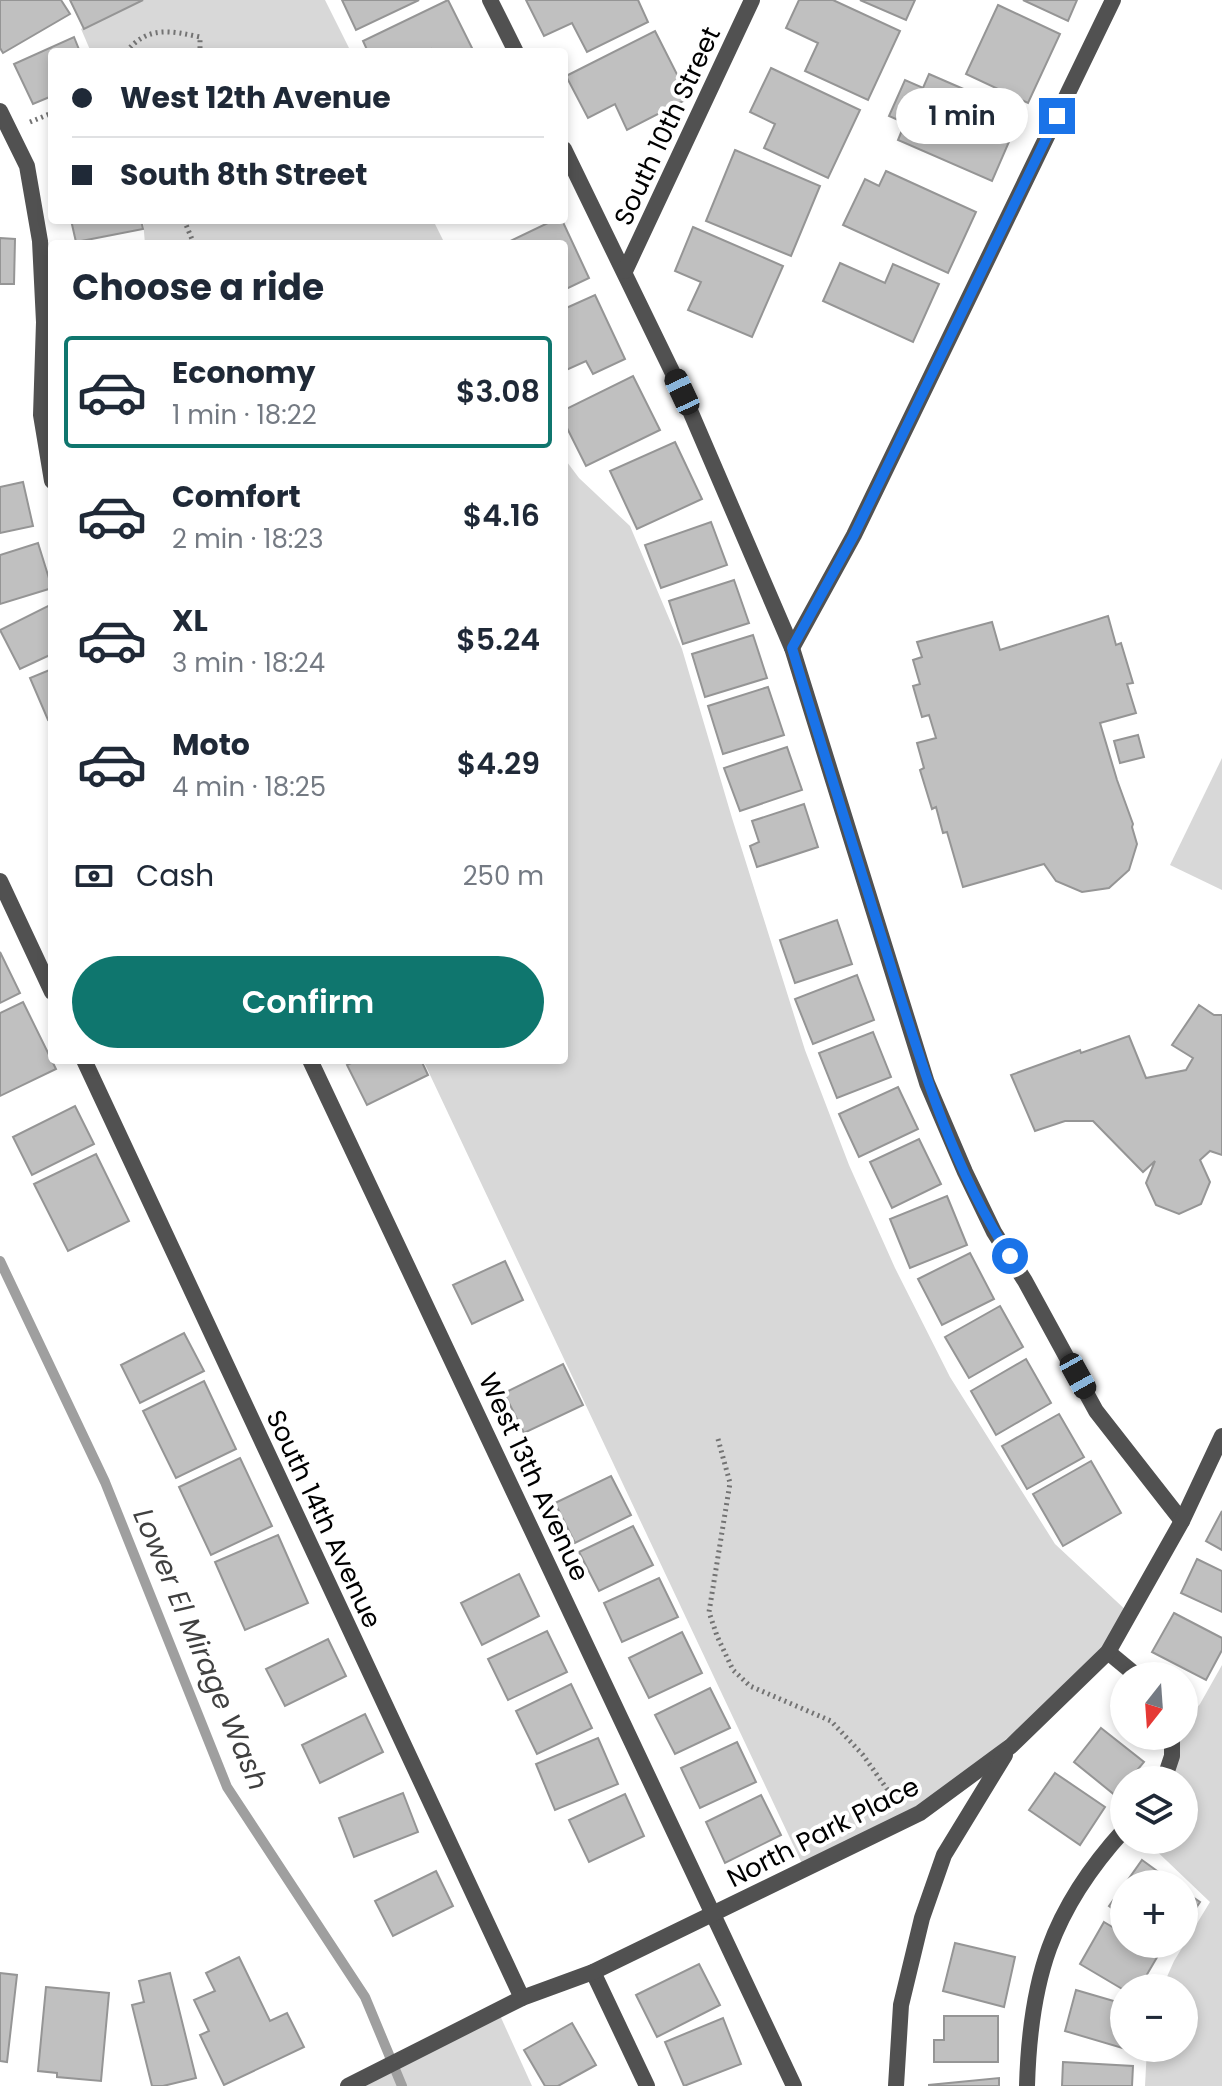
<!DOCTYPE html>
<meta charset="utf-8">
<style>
:root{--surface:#fff;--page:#f2f2f3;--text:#1f2937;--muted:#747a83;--line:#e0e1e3;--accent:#0f766e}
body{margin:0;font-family:Poppins,sans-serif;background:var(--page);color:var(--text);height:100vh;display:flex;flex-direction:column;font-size:30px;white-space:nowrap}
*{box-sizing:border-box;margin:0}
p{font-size:26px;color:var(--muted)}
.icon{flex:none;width:44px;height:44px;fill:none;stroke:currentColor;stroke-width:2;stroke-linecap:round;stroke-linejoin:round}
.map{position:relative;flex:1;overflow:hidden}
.drawer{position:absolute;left:48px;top:240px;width:520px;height:824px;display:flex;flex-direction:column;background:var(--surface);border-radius:8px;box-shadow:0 4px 12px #0003}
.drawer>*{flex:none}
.guide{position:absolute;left:48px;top:48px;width:520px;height:176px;border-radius:8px;box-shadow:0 4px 12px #0003;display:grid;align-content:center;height:176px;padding:0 24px;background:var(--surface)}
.needle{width:52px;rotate:197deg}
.fabs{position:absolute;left:1110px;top:1662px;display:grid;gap:16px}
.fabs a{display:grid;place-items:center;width:88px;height:88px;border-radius:50%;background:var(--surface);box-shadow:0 4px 12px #0003;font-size:40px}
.end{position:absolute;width:36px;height:36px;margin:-18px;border:10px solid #1a73e8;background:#fff;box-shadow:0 0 0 4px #fff}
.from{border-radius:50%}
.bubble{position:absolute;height:56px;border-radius:28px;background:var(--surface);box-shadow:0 4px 12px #0003;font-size:26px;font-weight:600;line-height:56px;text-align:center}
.car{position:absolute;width:24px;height:48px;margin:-24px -12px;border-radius:10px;box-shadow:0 0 6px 2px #0007;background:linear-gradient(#222 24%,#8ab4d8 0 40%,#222 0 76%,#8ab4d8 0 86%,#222 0)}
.guide b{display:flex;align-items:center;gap:28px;height:76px;font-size:30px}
.guide b+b{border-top:2px solid var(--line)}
.guide i{width:20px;height:20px;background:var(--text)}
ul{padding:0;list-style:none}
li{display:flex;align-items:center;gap:24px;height:112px;margin:0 16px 12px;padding:0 8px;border:4px solid transparent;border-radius:8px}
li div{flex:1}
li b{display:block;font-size:30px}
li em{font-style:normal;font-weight:600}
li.active{border-color:var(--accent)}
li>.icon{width:72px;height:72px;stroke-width:1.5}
h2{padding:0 24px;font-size:36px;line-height:96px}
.pay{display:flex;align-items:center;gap:20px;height:88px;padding:0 24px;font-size:30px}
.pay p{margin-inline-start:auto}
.button{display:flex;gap:16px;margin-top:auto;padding:16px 24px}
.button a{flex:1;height:92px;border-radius:48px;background:var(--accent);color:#fff;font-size:32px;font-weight:600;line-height:92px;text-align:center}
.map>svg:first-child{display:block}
.green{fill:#d8d8d8}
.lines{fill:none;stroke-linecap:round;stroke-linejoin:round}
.stream{stroke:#9f9f9f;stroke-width:10}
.building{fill:#c0c0c0;stroke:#959595;stroke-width:2}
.path{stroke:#737373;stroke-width:5;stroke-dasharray:2 4;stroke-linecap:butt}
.street{stroke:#515151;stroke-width:16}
.route{stroke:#1a73e8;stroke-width:10}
.labels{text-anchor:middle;stroke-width:8;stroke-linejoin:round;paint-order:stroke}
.street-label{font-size:26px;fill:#000;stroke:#fff}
.water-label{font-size:28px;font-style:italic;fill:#404040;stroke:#fff}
</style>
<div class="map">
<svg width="1222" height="2086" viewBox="0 0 1222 2086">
<rect width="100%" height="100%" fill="#fff"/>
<!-- green -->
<g class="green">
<path d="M132 0H325L351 52H91L81 29Z"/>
<path d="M143 220H433L445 244H145Z"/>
<path d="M564 458 579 478 630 526 682 649 732 818 805 1050 849 1165 895 1268 950 1377 1055 1544 1130 1614 1108 1652 920 1813 805 1870 423 1060H564Z"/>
<path d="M1222 758V890L1170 865Z"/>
<path d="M1222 1665V2086H1145L1147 2048H1184V1988H1162L1174 1961 1210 1902 1145 1840H1184V1780H1164L1172 1736H1184V1722L1200 1704Z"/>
<path d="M498 2011 532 2086H349Z"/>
</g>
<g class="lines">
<!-- stream -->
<path class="stream" d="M0 1261 105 1482 227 1787 365 1997 402 2086"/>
</g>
<!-- building -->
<g class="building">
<path d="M0 0H61L70 14 3 53 0 48Z"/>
<path d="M70 0H143L84 29Z"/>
<path d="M342 0H419L356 30Z"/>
<path d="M448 0 474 52H433L431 49 425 52H368L363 41Z"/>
<path d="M526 0H638L648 22 587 52 572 23 544 36Z"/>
<path d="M799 0H833L900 31 868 100 805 71 818 43 786 28Z"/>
<path d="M860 0H915L906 20Z"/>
<path d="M1023 0H1077L1068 21Z"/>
<path d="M998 5 1060 34 1028 103 966 74Z"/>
<path d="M655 31 689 98 627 130 615 104 588 118 566 76Z"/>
<path d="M74 37 80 52H52V96L33 104 14 64Z"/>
<path d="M771 68 860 110 828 178 764 148 775 124 750 112Z"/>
<path d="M929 74 1021 114 992 181 898 140 905 123 889 116 905 80 923 88Z"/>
<path d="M735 150 820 186 791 256 706 221Z"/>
<path d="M886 171 976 212 948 273 843 225 865 179 879 186Z"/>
<path d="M71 220H141L143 229 76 242Z"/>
<path d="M554 220H562L589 278 564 290V244H504Z"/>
<path d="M693 227 783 266 752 337 688 310 701 282 675 271Z"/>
<path d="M0 238 15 239 14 284H0Z"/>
<path d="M840 263 885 283 893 264 939 284 913 342 823 301Z"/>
<path d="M595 295 625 359 593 374 586 361 564 371V309Z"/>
<path d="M633 376 660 430 586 466 564 422V410Z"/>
<path d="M675 442 702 499 637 529 610 471Z"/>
<path d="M23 482 33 526 0 533V487Z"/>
<path d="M711 522 727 565 661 588 645 545Z"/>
<path d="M38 543 52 588 0 604V555Z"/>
<path d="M734 580 749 623 683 644 669 601Z"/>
<path d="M52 604V654L20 669 0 630Z"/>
<path d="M1108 616 1116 645 1121 643 1133 683 1127 684 1136 713 1100 723 1117 780 1133 824 1132 827 1137 844 1129 870 1109 888 1082 892 1056 881 1044 864 963 887 947 832 943 833 936 807 932 809 920 770 924 768 917 743 936 738 929 715 922 717 913 686 920 684 913 660 922 657 917 642 992 622 1000 650Z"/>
<path d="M753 635 767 678 705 697 692 654Z"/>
<path d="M52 669V718L48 720 30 678Z"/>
<path d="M768 687 784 735 723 754 708 706Z"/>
<path d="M1138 735 1144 757 1120 763 1114 741Z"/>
<path d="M787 747 802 790 740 811 724 768Z"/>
<path d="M804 804 818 847 757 867 750 846 759 842 752 821Z"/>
<path d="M837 920 852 964 795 983 780 940Z"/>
<path d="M0 952 20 993 0 1003Z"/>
<path d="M857 975 874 1020 813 1044 795 999Z"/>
<path d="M23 1002 56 1069 0 1096V1013Z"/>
<path d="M1199 1005 1214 1015H1222V1155L1210 1151 1200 1160 1210 1182 1201 1204 1179 1214 1156 1205 1146 1183 1155 1161 1143 1172 1093 1121H1065L1035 1131 1011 1075 1080 1050 1081 1053 1129 1036 1146 1078 1186 1070 1193 1058 1172 1045Z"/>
<path d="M873 1032 891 1077 837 1098 819 1053Z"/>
<path d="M357 1060H421L428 1075 367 1105 347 1065Z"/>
<path d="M898 1087 918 1129 859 1157 839 1114Z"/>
<path d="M75 1106 94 1144 32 1175 13 1137Z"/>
<path d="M919 1139 941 1184 892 1208 870 1162Z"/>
<path d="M96 1154 129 1221 68 1251 34 1184Z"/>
<path d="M947 1196 967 1245 910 1268 890 1219Z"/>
<path d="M970 1253 994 1299 942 1325 918 1279Z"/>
<path d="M505 1261 523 1300 472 1324 453 1285Z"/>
<path d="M1000 1306 1023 1347 969 1378 945 1337Z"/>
<path d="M184 1333 204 1371 140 1403 121 1365Z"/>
<path d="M1026 1359 1051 1403 996 1435 971 1391Z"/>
<path d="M563 1364 583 1405 524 1433 504 1393Z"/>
<path d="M204 1381 236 1449 176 1478 143 1411Z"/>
<path d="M1059 1414 1084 1457 1027 1489 1002 1446Z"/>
<path d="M240 1458 272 1526 211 1555 179 1487Z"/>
<path d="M1091 1461 1121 1513 1063 1546 1033 1494Z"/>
<path d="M611 1476 631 1515 575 1543 555 1503Z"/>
<path d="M1222 1511V1550L1206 1541Z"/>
<path d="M633 1526 653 1565 599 1591 579 1552Z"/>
<path d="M278 1535 308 1603 245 1630 215 1562Z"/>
<path d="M1197 1559 1222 1571V1612L1181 1593Z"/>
<path d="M519 1574 539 1616 482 1645 461 1603Z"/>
<path d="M659 1578 678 1617 622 1642 604 1603Z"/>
<path d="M1174 1613 1222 1638V1650L1206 1680 1152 1652Z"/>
<path d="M547 1631 567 1672 508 1700 488 1659Z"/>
<path d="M682 1632 702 1673 649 1698 629 1658Z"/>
<path d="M328 1639 346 1676 285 1706 266 1669Z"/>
<path d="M571 1684 592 1728 537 1754 516 1711Z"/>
<path d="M710 1688 730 1728 675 1754 655 1715Z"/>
<path d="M365 1714 383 1752 320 1783 302 1745Z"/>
<path d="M1101 1728 1144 1762 1129 1780H1124V1787L1116 1796 1074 1762Z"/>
<path d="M598 1738 618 1784 555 1810 536 1764Z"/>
<path d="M737 1742 756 1782 700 1808 681 1768Z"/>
<path d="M1055 1773 1105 1807 1080 1845 1029 1810Z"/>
<path d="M403 1793 418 1832 354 1857 339 1818Z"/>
<path d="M625 1794 644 1836 589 1862 569 1820Z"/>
<path d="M761 1795 781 1835 725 1863 706 1822Z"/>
<path d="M1142 1860 1175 1884H1125Z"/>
<path d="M436 1871 453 1906 393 1936 375 1901Z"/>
<path d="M1124 1885V1917L1109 1906Z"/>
<path d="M1184 1891 1200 1902 1184 1926Z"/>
<path d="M1104 1922 1124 1934V1944H1141L1159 1954 1139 1988 1124 1990 1080 1964Z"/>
<path d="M955 1943 1015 1957 1004 2007 943 1991Z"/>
<path d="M239 1957 270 2021 287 2013 304 2047 224 2085 200 2035 209 2031 194 2000 215 1991 206 1973Z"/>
<path d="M699 1964 720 2005 657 2037 636 1995Z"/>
<path d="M0 1973 17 1975 7 2062 0 2061Z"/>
<path d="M170 1973 196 2078 163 2086H152L132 2005 144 2002 139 1981Z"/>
<path d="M46 1987 109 1993 101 2081 57 2077V2073L38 2071Z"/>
<path d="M1076 1990 1124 2004V2048H1129V2050L1065 2031Z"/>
<path d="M944 2016H998V2062H934V2040H944Z"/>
<path d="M723 2018 741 2064 684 2086 665 2042Z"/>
<path d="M572 2023 596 2065 558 2086H545L524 2050Z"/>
<path d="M1063 2062 1133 2066 1132 2086H1062Z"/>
<path d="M999 2078V2086H929V2085Z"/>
</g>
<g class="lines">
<!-- path -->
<g class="path">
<path d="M126 52C148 25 171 31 200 37V52"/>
<path d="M30 122 52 113"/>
<path d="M184 220 194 244"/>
<path d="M718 1439 730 1483 709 1612 717 1636 733 1670 750 1686 831 1721 863 1755 894 1799"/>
</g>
<!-- street -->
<g class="street">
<path d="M490 0 516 52"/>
<path d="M0 111 27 166 40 241 44 322 41 415 52 481"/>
<path d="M564 149 682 392 792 648 927 1083 965 1172 994 1232 1025 1281 1096 1411 1182 1521"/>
<path d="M625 271 752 0"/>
<path d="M792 648 854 535 1113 0"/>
<path d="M0 881 52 992"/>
<path d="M84 1060 522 1998"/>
<path d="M310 1060 794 2086"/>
<path d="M1108 1652 1137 1676"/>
<path d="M1164 1780 1172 1756V1736"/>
<path d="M593 1972 647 2086"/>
<path d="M348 2086 522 1998 593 1972 920 1813 1011 1746 1108 1652 1182 1521 1222 1436"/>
<path d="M896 2086 901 2005 922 1918 944 1855 1005 1755"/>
<path d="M1027 2086C1030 1979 1051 1910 1124 1830"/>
</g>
</g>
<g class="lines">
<!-- route -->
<path class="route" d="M1010 1256C951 1166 920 1060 888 957 856 854 823 752 792 648L854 535 1057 116"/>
</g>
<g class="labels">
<!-- street labels -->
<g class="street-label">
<text transform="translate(667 126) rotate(-65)" y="9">South 10th Street</text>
<text transform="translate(534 1477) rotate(65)" y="9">West 13th Avenue</text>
<text transform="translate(324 1519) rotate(65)" y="9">South 14th Avenue</text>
<text transform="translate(823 1832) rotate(-27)" y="9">North Park Place</text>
</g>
<!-- water labels -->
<g class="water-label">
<text transform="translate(201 1649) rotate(67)" y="10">Lower El Mirage Wash</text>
</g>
</g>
</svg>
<div class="fabs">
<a><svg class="needle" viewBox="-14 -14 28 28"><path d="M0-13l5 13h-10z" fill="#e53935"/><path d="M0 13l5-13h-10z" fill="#747a83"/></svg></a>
<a><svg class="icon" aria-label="layers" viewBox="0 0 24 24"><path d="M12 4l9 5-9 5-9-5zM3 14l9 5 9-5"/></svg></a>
<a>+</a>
<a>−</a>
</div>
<i class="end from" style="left:1010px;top:1256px"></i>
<i class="end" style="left:1057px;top:116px"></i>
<div class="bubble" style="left:896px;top:88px;width:132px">1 min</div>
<i class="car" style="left:682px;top:392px;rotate:335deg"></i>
<i class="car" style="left:1078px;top:1376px;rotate:151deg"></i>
<div class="guide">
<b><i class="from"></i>West 12th Avenue</b>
<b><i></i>South 8th Street</b>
</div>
<section class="drawer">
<h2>Choose a ride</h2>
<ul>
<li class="active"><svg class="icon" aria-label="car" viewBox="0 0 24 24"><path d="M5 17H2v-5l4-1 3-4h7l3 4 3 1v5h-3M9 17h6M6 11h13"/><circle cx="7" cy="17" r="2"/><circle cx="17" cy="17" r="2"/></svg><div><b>Economy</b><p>1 min · 18:22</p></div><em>$3.08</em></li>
<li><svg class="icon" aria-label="car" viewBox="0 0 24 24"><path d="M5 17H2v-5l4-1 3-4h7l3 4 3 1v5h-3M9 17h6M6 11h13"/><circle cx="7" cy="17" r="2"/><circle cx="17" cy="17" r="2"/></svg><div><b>Comfort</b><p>2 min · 18:23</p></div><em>$4.16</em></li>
<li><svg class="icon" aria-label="car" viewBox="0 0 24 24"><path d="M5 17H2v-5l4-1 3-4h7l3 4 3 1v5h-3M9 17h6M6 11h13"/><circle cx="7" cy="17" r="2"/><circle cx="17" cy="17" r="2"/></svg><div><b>XL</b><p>3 min · 18:24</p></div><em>$5.24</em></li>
<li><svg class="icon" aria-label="car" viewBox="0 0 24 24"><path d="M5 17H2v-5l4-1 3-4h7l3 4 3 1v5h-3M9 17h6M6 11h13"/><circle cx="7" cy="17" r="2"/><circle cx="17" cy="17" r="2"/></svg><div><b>Moto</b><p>4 min · 18:25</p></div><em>$4.29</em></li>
</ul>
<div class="pay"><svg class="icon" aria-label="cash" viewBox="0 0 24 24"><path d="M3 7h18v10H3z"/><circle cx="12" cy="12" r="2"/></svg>Cash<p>250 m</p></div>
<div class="button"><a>Confirm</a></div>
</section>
</div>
